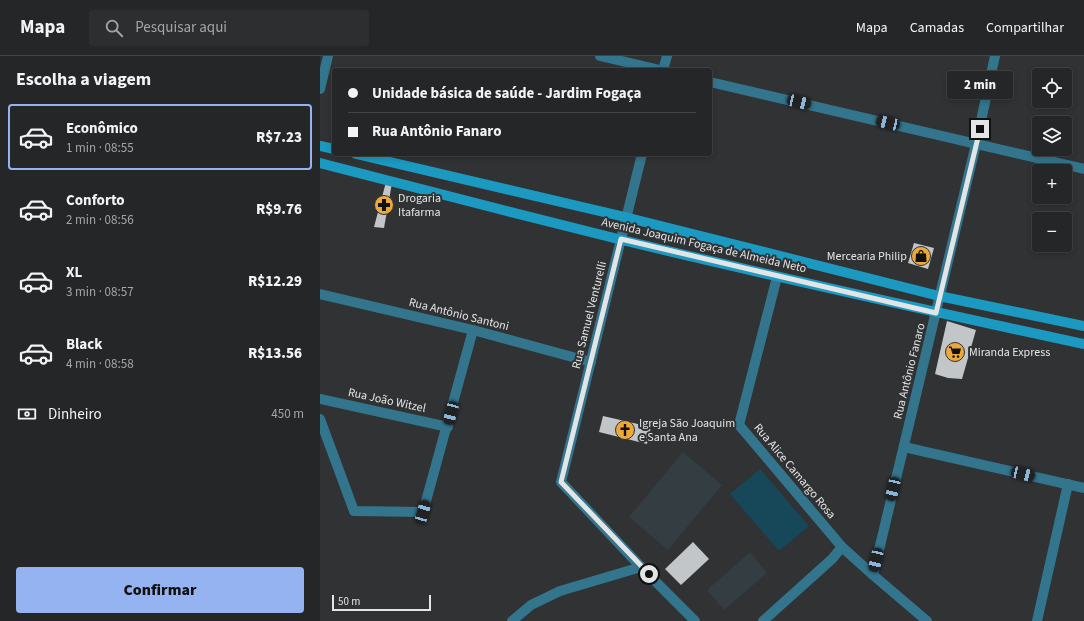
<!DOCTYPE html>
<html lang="pt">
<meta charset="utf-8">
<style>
:root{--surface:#242627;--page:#2c2e2f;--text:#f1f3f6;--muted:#a3a5a7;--line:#414344;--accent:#95b2f1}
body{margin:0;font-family:"Source Sans 3",sans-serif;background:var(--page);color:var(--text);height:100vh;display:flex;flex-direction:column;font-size:15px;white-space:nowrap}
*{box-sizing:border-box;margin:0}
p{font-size:13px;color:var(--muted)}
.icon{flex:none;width:22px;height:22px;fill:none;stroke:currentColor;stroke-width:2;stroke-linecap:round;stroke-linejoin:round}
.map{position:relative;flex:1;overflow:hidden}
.side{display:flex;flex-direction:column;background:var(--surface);width:320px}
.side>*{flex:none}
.hud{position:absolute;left:12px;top:12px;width:380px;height:88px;border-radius:4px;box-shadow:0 2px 6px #0003,0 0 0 1px var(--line);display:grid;align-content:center;height:88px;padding:0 16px;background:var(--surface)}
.buttons{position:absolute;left:712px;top:12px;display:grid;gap:8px}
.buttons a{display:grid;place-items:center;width:40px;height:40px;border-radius:4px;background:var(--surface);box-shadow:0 2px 6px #0003,0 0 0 1px var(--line);font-size:20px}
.scale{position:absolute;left:12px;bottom:10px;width:99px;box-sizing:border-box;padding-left:4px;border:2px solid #e2e4e5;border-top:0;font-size:11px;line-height:14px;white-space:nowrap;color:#e2e4e5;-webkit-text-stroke:3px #303234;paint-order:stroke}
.end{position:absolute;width:18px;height:18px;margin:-9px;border:5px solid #e2e4e5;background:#111;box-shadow:0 0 0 2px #111}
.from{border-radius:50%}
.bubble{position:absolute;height:28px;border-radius:4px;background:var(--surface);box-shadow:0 2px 6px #0003,0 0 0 1px var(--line);font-size:13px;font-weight:800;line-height:28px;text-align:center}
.car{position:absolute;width:12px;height:24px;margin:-12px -6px;border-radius:5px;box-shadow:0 0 3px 1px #0007;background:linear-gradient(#222 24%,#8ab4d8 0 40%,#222 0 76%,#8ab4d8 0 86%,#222 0)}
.hud b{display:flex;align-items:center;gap:14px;height:38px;font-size:15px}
.hud b+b{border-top:1px solid var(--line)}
.hud i{width:10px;height:10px;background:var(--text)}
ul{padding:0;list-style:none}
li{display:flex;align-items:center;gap:12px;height:66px;margin:0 8px 6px;padding:0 8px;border:2px solid transparent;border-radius:4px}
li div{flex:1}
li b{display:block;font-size:15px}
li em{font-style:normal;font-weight:800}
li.active{border-color:var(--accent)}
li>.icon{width:36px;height:36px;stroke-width:1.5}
h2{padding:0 16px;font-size:18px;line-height:48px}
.pay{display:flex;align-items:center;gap:10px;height:44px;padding:0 16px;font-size:15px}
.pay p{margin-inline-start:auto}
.primary-button{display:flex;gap:8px;margin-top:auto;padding:8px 16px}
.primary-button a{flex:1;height:46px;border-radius:4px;background:var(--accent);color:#111;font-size:16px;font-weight:800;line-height:46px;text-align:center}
header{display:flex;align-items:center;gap:24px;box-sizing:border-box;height:56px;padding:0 20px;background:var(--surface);border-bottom:1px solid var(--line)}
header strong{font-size:19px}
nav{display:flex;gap:22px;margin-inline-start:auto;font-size:14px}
.search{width:280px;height:36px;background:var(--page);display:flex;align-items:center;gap:10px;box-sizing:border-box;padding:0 14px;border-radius:4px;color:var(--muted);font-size:15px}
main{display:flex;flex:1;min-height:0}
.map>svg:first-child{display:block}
.built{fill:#343d42}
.green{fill:#174859}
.building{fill:#c3c6c8}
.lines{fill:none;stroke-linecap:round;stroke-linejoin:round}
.street{stroke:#33758d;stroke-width:10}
.secondary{stroke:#1b99c0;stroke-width:10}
.route{stroke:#e2e4e5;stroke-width:5}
.labels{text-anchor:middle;stroke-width:4;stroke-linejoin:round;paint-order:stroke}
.poi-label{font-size:12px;fill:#e2e4e5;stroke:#303234;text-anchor:start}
.street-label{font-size:12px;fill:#e2e4e5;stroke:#303234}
</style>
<header>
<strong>Mapa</strong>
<div class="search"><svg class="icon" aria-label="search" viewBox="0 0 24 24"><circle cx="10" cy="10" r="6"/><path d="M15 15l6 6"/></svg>Pesquisar aqui</div>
<nav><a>Mapa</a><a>Camadas</a><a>Compartilhar</a></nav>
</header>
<main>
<section class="side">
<h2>Escolha a viagem</h2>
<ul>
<li class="active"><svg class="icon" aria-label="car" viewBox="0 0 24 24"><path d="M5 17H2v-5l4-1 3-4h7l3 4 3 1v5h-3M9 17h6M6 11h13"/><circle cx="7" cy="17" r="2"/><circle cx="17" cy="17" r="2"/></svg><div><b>Econômico</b><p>1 min · 08:55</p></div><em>R$7.23</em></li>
<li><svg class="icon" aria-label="car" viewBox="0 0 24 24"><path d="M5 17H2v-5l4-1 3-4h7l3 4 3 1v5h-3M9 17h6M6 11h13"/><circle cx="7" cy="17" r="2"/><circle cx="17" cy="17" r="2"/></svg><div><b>Conforto</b><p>2 min · 08:56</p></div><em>R$9.76</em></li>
<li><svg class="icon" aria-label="car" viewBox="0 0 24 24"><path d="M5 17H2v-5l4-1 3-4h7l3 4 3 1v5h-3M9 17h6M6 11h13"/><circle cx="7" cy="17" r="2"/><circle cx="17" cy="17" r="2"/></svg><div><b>XL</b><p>3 min · 08:57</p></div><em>R$12.29</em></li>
<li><svg class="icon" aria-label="car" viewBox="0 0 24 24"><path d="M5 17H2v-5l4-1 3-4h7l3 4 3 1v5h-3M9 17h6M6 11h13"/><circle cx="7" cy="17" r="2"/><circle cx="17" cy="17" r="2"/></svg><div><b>Black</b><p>4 min · 08:58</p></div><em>R$13.56</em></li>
</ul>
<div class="pay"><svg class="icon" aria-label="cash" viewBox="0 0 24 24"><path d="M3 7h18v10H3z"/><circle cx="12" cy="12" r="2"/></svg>Dinheiro<p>450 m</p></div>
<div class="primary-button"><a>Confirmar</a></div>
</section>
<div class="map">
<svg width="764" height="565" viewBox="0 0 764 565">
<rect width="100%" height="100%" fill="#303234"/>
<!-- built -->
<g class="built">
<path d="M363 396 402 429 348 494 309 461Z"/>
<path d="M430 496 447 517 404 554 387 534Z"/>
</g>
<!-- green -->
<path class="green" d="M440 413 489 470 459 495 410 438Z"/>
<!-- building -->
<g class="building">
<path d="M66 126 72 127 64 172 54 171Z"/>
<path d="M594 187 614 192 608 213 588 207Z"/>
<path d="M627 265 656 274 642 323 628 322 615 318Z"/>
<path d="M283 360 331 371 327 388 279 376Z"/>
<path d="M373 486 389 503 361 529 345 513Z"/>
</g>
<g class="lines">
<!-- street -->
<g class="street">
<path d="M280 0 340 14"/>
<path d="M343 14 347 0"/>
<path d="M390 26 764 113"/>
<path d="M0 33 8 0"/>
<path d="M322 98 241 426 321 511 375 565"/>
<path d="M457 221 419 369 522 491 553 519 607 565"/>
<path d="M0 238 153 274 271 306"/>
<path d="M0 343 128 371"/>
<path d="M0 363 34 455 103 456 153 274"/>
<path d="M584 391 764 432"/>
<path d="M553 519 656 88 675 0"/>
<path d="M192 565 211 549 240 535 321 511"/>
<path d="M443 565 512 503 522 491"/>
<path d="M717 565 748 428"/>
</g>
<!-- secondary -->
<g class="secondary">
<path d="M0 90 14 93"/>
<path d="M36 98 305 161 619 240 764 270"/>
<path d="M0 107C101 133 201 159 302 184 456 221 610 255 764 288"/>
</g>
</g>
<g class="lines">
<!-- route -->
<path class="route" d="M329 518 241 426 301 183 616 257 660 73"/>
</g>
<!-- icons -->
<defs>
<symbol id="pharmacy-disc" viewBox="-11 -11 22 22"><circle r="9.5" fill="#eca93a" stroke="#303234"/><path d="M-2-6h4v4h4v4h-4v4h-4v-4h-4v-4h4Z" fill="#111"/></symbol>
<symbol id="shop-disc" viewBox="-11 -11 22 22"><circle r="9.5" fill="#eca93a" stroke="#303234"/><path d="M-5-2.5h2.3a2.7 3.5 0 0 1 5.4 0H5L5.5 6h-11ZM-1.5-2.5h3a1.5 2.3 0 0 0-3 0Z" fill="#111"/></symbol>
<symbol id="supermarket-disc" viewBox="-11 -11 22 22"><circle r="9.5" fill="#eca93a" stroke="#303234"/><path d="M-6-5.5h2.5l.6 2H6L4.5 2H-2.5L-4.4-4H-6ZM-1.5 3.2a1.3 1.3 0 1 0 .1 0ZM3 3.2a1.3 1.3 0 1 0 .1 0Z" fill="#111"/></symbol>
<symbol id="church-disc" viewBox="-11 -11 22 22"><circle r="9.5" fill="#eca93a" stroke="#303234"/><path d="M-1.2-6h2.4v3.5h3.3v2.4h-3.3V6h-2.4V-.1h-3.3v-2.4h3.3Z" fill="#111"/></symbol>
</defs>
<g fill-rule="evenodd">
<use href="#pharmacy-disc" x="53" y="138" width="22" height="22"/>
<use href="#shop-disc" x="590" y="189" width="22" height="22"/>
<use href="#supermarket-disc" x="624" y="285" width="22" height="22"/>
<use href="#church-disc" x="294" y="363" width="22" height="22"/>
</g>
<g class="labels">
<!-- poi labels -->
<g class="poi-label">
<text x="78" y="146">Drogaria<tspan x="78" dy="14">Itafarma</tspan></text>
<text x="587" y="204" text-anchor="end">Mercearia Philip</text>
<text x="649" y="300">Miranda Express</text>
<text x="319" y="371">Igreja São Joaquim<tspan x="319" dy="14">e Santa Ana</tspan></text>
</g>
<!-- street labels -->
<g class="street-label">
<text transform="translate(384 189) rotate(13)" y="4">Avenida Joaquim Fogaça de Almeida Neto</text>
<text transform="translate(139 258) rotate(14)" y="4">Rua Antônio Santoni</text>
<text transform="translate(269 259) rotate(-76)" y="4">Rua Samuel Venturelli</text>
<text transform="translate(589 315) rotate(-76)" y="4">Rua Antônio Fanaro</text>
<text transform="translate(67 344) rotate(12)" y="4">Rua João Witzel</text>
<text transform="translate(475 415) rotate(50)" y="4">Rua Alice Camargo Rosa</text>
</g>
</g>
</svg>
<div class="buttons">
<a><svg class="icon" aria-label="locate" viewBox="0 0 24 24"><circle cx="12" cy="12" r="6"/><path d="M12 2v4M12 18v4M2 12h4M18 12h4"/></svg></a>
<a><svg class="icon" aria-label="layers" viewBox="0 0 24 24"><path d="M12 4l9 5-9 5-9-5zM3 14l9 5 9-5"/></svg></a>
<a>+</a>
<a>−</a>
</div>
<div class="scale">50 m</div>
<i class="end from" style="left:329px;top:518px"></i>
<i class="end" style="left:660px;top:73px"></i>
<div class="bubble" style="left:627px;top:15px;width:66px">2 min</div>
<i class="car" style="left:479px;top:46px;rotate:103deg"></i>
<i class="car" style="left:568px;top:67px;rotate:283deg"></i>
<i class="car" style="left:131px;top:357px;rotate:195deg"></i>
<i class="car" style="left:703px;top:418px;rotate:103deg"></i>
<i class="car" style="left:573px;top:433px;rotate:193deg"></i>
<i class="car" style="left:103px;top:456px;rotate:16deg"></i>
<i class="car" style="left:556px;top:504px;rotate:193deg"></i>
<div class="hud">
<b><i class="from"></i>Unidade básica de saúde - Jardim Fogaça</b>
<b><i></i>Rua Antônio Fanaro</b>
</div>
</div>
</main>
